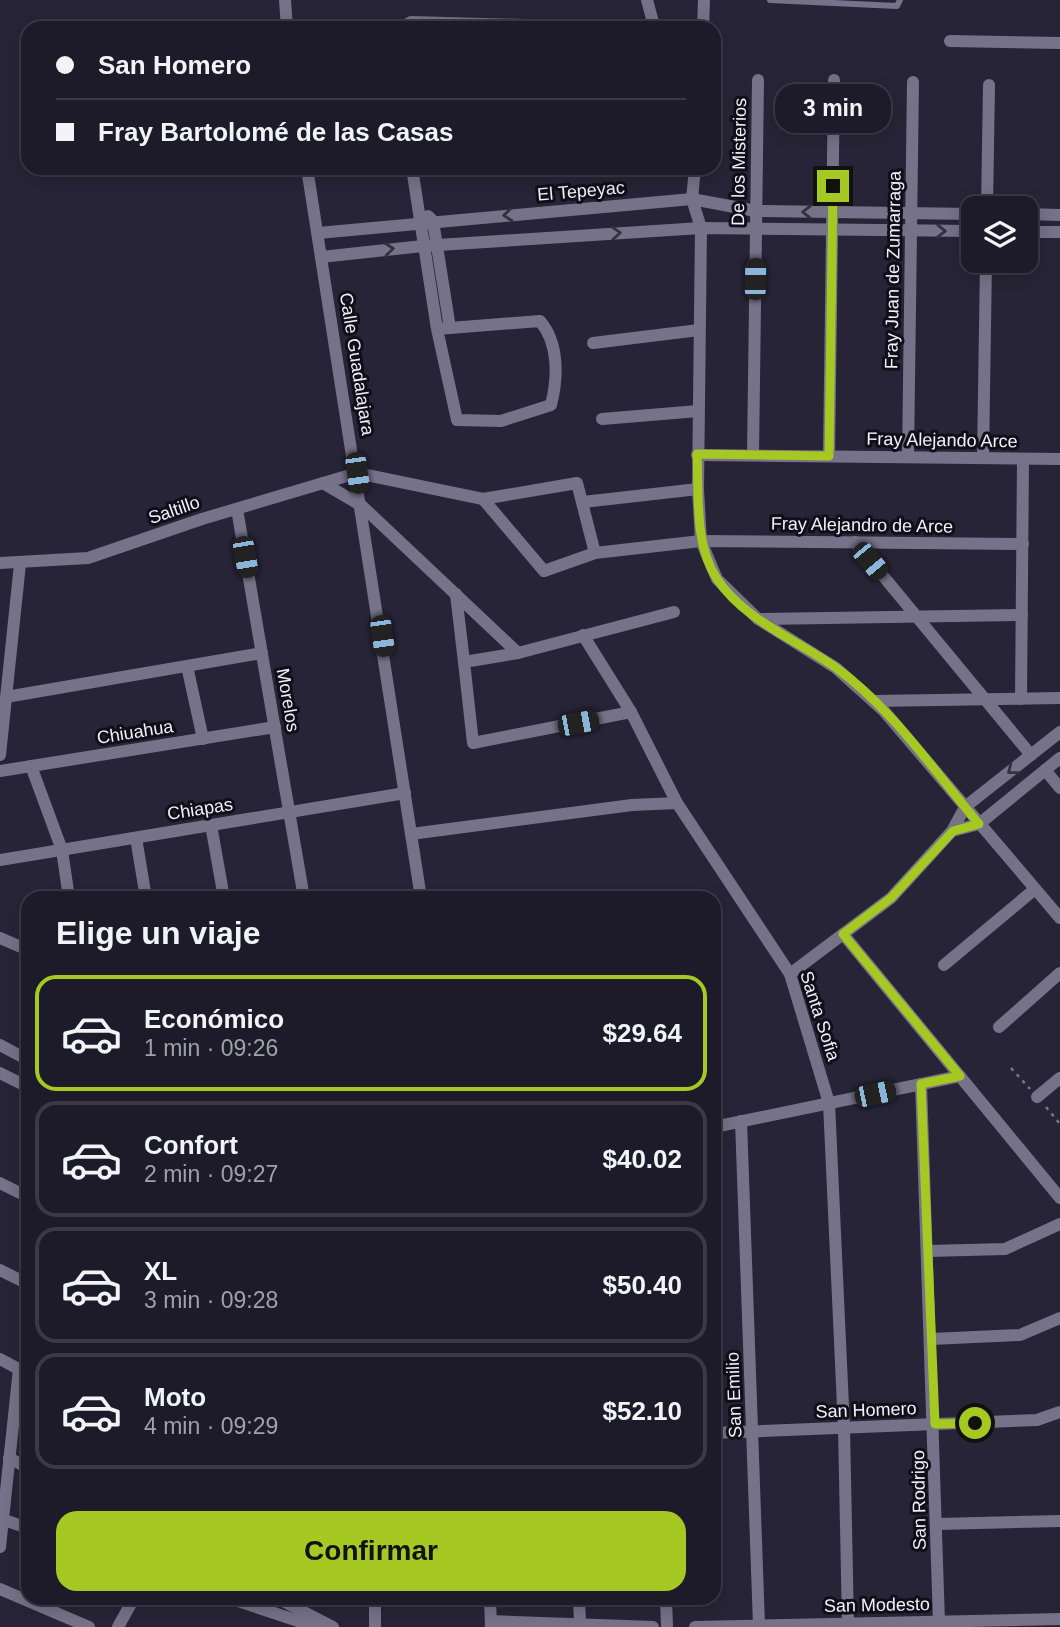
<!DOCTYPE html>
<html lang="es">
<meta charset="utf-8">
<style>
:root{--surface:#1d1b29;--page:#252431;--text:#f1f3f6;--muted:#a0a1a8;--line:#3b3946;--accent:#a5c823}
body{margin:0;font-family:Helvetica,sans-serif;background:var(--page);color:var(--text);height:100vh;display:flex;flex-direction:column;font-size:26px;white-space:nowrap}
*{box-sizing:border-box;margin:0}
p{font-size:23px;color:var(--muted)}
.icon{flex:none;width:38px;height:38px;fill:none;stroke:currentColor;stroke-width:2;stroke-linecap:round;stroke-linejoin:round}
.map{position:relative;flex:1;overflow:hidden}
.side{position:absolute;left:21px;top:891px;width:700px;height:714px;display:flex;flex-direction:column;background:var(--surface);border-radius:21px;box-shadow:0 4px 18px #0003,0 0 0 2px var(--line)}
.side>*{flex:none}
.top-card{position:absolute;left:21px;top:21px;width:700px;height:154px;border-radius:21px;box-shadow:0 4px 18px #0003,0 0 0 2px var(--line);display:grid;align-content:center;height:154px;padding:0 35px;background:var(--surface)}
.buttons{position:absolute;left:961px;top:196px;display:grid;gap:14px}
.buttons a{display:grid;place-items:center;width:77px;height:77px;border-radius:14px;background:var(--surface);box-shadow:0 4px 18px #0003,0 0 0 2px var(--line);font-size:35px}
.end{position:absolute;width:32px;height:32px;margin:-16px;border:9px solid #a5c823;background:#111;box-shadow:0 0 0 4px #111}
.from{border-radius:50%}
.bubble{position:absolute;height:49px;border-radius:21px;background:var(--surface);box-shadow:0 4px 18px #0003,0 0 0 2px var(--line);font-size:23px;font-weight:600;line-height:49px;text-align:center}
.car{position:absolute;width:21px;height:42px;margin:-21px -10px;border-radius:9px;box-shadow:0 0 5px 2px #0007;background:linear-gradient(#222 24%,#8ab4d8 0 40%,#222 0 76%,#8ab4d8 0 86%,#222 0)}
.top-card b{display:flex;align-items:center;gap:24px;height:66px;font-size:26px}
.top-card b+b{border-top:2px solid var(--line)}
.top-card i{width:18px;height:18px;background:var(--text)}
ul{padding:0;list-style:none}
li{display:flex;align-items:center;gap:21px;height:116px;margin:0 14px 10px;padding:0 21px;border:4px solid var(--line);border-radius:21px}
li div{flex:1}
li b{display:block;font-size:26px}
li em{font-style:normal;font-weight:600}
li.active{border-color:var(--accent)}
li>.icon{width:63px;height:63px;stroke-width:1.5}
h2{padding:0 35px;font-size:32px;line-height:84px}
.primary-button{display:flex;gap:14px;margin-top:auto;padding:14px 35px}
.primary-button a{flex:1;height:80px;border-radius:21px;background:var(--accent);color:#111;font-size:28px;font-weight:600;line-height:80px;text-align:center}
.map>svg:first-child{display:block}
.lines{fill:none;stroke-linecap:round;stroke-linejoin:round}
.path{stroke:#787586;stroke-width:2.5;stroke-dasharray:3.5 5;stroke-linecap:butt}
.service{stroke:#767289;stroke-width:6}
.minor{stroke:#767289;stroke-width:12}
.oneway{stroke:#34313f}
.route{stroke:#a5c823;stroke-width:9}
.labels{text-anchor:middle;stroke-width:6;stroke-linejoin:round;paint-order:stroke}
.street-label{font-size:18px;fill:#f2f0fd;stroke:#100e17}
</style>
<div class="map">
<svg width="1060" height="1627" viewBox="0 0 1060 1627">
<rect width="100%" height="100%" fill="#272437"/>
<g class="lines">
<!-- path -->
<g class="path">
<path d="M1011 1068 1030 1089"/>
<path d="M1046 1107 1060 1124"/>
</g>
<!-- service -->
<path class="service" d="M770 0 897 6 900 0"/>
<!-- minor -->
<g class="minor">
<path d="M285 0 287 28"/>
<path d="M647 0 654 26 657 28"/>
<path d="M399 28 411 22 559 26"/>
<path d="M703 28 704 0"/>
<path d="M950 41 1060 43"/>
<path d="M307 168 421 898"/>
<path d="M412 168 437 329 457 420 501 421 551 405C558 378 559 343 540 321L437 329"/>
<path d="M695 168 692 199 701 228 698 489 701 541 717 579 758 619 836 668 884 711 1060 918"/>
<path d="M987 208 989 85"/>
<path d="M1026 214 1060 215"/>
<path d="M428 216 433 221 450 328"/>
<path d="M1026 232H1060"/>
<path d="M318 233 692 199 756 211 973 214"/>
<path d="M321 257 423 246 701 228 973 231"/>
<path d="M593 343 699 330"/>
<path d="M602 419 698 411"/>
<path d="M697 455 1060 459"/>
<path d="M753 455 758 80"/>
<path d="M829 456 834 80"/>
<path d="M908 457 913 82"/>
<path d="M983 458 986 261"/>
<path d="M323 483 362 506 518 653 464 662 473 743 631 712 677 803"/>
<path d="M483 499 544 571 595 553 701 541 1023 544"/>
<path d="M583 502 698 489"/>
<path d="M237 509 304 898"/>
<path d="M855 542 1031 755"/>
<path d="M0 563 88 558 202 519 357 473 483 499 577 483 595 553"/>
<path d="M456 594 464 662"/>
<path d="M758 619 1022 615"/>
<path d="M583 635 631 712"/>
<path d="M518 653 674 612"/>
<path d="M187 666 203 739"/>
<path d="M6 697 262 653"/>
<path d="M1021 699 1023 459"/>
<path d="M873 701 1060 698"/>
<path d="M0 755 20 564"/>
<path d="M31 766 62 850 69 898"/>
<path d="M1045 770 1060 788"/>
<path d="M0 771 275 727"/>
<path d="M211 825 224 898"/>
<path d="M952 831 979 824 1060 758"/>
<path d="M411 834 632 805 677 803 790 974 829 1103 844 1428 848 1624"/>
<path d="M136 838 146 898"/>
<path d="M0 860 405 793"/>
<path d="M843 934 1060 1198"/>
<path d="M0 938 28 950"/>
<path d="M944 965 1035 889"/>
<path d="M790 974 891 898 952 831 965 807 1060 732"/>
<path d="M999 1027 1060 973"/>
<path d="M0 1045 28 1060"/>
<path d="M0 1073 28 1087"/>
<path d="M921 1084 939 1622"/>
<path d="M1037 1097 1060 1078"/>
<path d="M741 1121 759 1625"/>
<path d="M714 1127 960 1076"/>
<path d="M0 1183 28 1197"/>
<path d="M928 1251 1005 1249 1060 1224"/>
<path d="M0 1270 28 1284"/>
<path d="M931 1339 1020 1335 1060 1318"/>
<path d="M0 1359 28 1374"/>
<path d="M714 1433 1037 1420 1060 1412"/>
<path d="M9 1458 28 1468"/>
<path d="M4 1520 28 1528"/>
<path d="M937 1524 1060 1521"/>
<path d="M0 1547 19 1369"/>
<path d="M0 1589 89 1627"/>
<path d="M229 1598 316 1627"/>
<path d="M277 1598 333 1627"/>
<path d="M375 1598V1627"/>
<path d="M490 1598 491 1627"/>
<path d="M579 1598 580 1623"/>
<path d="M666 1598 667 1627"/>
<path d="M491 1621 653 1627"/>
<path d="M118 1627 134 1598"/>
<path d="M695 1627 1060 1619"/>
</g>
</g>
<!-- one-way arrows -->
<defs><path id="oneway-chevron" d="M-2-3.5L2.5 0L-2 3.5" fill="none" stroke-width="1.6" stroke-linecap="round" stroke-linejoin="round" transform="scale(1.75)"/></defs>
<g class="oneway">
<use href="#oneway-chevron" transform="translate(807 212) rotate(-179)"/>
<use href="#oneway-chevron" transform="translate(508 215) rotate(175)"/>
<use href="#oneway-chevron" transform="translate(941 231) rotate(1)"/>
<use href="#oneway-chevron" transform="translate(616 233) rotate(-4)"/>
<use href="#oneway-chevron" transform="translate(389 249) rotate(-6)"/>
<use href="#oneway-chevron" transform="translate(1012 770) rotate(142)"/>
</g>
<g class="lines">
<!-- route -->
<path class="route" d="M833 186 829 456 697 454C699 494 694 544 717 579 744 620 797 640 835 667 892 708 934 771 979 824L953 831 891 898 843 934 960 1076 921 1084 935 1424 975 1423"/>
</g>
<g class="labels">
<!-- street labels -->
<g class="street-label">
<text transform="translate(739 162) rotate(-89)" y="6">De los Misterios</text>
<text transform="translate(581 191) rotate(-5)" y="6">El Tepeyac</text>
<text transform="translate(893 270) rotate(-89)" y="6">Fray Juan de Zumarraga</text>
<text transform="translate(357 364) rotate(81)" y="6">Calle Guadalajara</text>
<text transform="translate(942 440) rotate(1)" y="6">Fray Alejando Arce</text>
<text transform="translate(174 510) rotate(-19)" y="6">Saltillo</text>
<text transform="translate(862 525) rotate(1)" y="6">Fray Alejandro de Arce</text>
<text transform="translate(288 700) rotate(80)" y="6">Morelos</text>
<text transform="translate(135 732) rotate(-9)" y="6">Chiuahua</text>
<text transform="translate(200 809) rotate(-9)" y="6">Chiapas</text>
<text transform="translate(820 1016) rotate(72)" y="6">Santa Sofia</text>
<text transform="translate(734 1395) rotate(-92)" y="6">San Emilio</text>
<text transform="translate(866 1410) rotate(-2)" y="6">San Homero</text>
<text transform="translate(919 1500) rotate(-91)" y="6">San Rodrigo</text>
<text transform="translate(877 1605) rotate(-1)" y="6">San Modesto</text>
</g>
</g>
</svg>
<div class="buttons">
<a><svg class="icon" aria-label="layers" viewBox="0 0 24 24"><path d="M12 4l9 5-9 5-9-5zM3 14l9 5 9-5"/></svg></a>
</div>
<i class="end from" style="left:975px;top:1423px"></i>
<i class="end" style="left:833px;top:186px"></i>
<div class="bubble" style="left:775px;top:84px;width:116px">3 min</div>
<i class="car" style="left:755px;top:279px;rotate:1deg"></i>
<i class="car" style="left:357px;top:473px;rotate:172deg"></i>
<i class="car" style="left:245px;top:557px;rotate:170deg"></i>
<i class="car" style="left:870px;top:561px;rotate:140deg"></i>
<i class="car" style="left:382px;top:636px;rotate:172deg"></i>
<i class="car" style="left:578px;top:723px;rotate:79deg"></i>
<i class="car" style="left:875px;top:1094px;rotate:78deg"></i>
<div class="top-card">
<b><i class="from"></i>San Homero</b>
<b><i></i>Fray Bartolomé de las Casas</b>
</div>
<section class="side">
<h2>Elige un viaje</h2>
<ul>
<li class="active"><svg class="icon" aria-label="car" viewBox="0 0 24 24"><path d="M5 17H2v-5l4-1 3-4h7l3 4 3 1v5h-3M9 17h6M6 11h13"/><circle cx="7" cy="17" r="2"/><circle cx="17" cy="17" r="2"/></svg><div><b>Económico</b><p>1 min · 09:26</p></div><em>$29.64</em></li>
<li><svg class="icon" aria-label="car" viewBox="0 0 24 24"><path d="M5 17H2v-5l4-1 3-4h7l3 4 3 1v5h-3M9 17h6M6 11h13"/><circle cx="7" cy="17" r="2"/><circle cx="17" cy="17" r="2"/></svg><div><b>Confort</b><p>2 min · 09:27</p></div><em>$40.02</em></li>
<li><svg class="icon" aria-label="car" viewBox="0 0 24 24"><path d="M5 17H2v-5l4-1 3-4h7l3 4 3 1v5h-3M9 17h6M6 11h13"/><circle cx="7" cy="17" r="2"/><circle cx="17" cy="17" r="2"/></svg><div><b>XL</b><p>3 min · 09:28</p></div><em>$50.40</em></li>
<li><svg class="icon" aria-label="car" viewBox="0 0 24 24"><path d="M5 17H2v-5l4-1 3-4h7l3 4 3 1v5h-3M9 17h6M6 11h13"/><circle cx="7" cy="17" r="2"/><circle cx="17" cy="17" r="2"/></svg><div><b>Moto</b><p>4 min · 09:29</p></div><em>$52.10</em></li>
</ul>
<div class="primary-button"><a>Confirmar</a></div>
</section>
</div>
